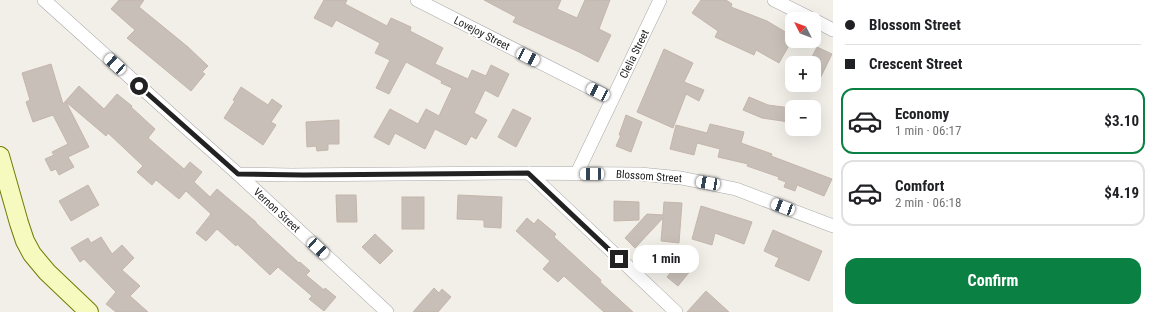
<!DOCTYPE html>
<meta charset="utf-8">
<style>
:root{--surface:#fff;--page:#f2f2f2;--text:#202124;--muted:#757577;--line:#e0e0e0;--accent:#0b8043}
body{margin:0;font-family:"Roboto Condensed",sans-serif;background:var(--page);color:var(--text);height:100vh;display:flex;flex-direction:column;font-size:15px;white-space:nowrap}
*{box-sizing:border-box;margin:0}
p{font-size:13px;color:var(--muted)}
.icon{flex:none;width:22px;height:22px;fill:none;stroke:currentColor;stroke-width:2;stroke-linecap:round;stroke-linejoin:round}
.map{position:relative;flex:1;overflow:hidden}
.details{display:flex;flex-direction:column;background:var(--surface);width:320px}
.details>*{flex:none}
.guide{display:grid;align-content:center;height:88px;padding:0 12px;background:var(--surface)}
.needle{width:26px;rotate:312deg}
.fabs{position:absolute;left:785px;top:12px;display:grid;gap:8px}
.fabs a{display:grid;place-items:center;width:36px;height:36px;border-radius:8px;background:var(--surface);box-shadow:0 4px 16px #0002;font-size:20px}
.end{position:absolute;width:18px;height:18px;margin:-9px;border:5px solid #222;background:#fff;box-shadow:0 0 0 2px #fff}
.from{border-radius:50%}
.bubble{position:absolute;height:28px;border-radius:12px;background:var(--surface);box-shadow:0 4px 16px #0002;font-size:13px;font-weight:700;line-height:28px;text-align:center}
.car{position:absolute;width:12px;height:24px;margin:-12px -6px;border-radius:5px;box-shadow:0 0 3px 1px #0007;background:linear-gradient(#fff 24%,#345 0 40%,#fff 0 76%,#345 0 86%,#fff 0)}
.guide b{display:flex;align-items:center;gap:14px;height:38px;font-size:15px}
.guide b+b{border-top:1px solid var(--line)}
.guide i{width:10px;height:10px;background:var(--text)}
ul{padding:0;list-style:none}
li{display:flex;align-items:center;gap:12px;height:66px;margin:0 8px 6px;padding:0 4px;border:2px solid var(--line);border-radius:12px}
li div{flex:1}
li b{display:block;font-size:15px}
li em{font-style:normal;font-weight:700}
li.selected{border-color:var(--accent)}
li>.icon{width:36px;height:36px;stroke-width:1.5}
.button{display:flex;gap:8px;margin-top:auto;padding:8px 12px}
.button a{flex:1;height:46px;border-radius:12px;background:var(--accent);color:#fff;font-size:16px;font-weight:700;line-height:46px;text-align:center}
main{display:flex;flex:1;min-height:0}
.map>svg:first-child{display:block}
.building{fill:#c7bfb8;stroke:#c4b6ab}
.lines{fill:none;stroke-linecap:round;stroke-linejoin:round}
.street-casing{stroke:#a9a9a9;stroke-width:14}
.secondary-casing{stroke:#707d05;stroke-width:20}
.street{stroke:#fff;stroke-width:13}
.secondary{stroke:#f7fabf;stroke-width:18}
.route{stroke:#222;stroke-width:5}
.labels{text-anchor:middle;stroke-width:3.5;stroke-linejoin:round;paint-order:stroke}
.street-label{font-size:11px;fill:#222;stroke:#fff}
</style>
<main>
<div class="map">
<svg width="833" height="312" viewBox="0 0 833 312">
<rect width="100%" height="100%" fill="#f2efe9"/>
<!-- building -->
<g class="building">
<path d="M119 0H144L139 7 188 47 208 66 202 72 205 74 191 91 127 38 135 30 111 9Z"/>
<path d="M324 0H347L345 4 387 26 391 18 411 27 410 31 443 48 435 64 468 79 472 70 486 76 491 65 509 74 498 97 485 90 474 113 487 120 476 139 471 136 466 145 435 129 425 149 395 133 389 145 374 137 390 109 418 124 426 109 439 116 452 88 441 83 442 81 406 62 389 94 376 88 390 60 375 53 380 43 336 20 332 27 314 18Z"/>
<path d="M484 0H561L557 9 577 18 585 0H610L599 29 611 35 598 62 579 52 513 22 516 17Z"/>
<path d="M701 0H726L732 4 731 7 767 21 792 36V40L779 63 756 50 754 55 715 37 718 31 692 13Z"/>
<path d="M817 47 832 54 814 91V63H809Z"/>
<path d="M664 49 693 63 684 82 704 90 699 101 686 94 673 128 637 112Z"/>
<path d="M51 64 63 104 79 86 104 109 117 94 132 106 131 107 155 129 148 138 184 169 190 162 202 172 194 182 210 197 217 189 256 222V223L299 263 300 262 310 271 306 275 324 290 325 288 336 297 324 311 309 299 312 296 278 267 270 275 237 244 236 246 217 229 206 241 196 233 211 214 186 191 179 199 156 180 152 185 137 172 143 166 108 133 106 136 66 102 89 147 68 157 74 167 59 175 56 169 51 171 45 159 54 155 52 152 68 144 53 115 33 122 26 102 30 100 22 73Z"/>
<path d="M241 87 268 105 272 99 282 106 271 122 276 125 263 145 224 118 235 101 233 100Z"/>
<path d="M749 97 768 105 791 108 789 122 762 118 743 110Z"/>
<path d="M513 109 531 118 516 147 498 137Z"/>
<path d="M626 115 642 122 631 152 616 146 621 135H619Z"/>
<path d="M339 120V144H328V150L317 151 316 146 307 147 306 122Z"/>
<path d="M710 124 744 132 741 143 772 154 771 156 832 179 824 196 797 185 795 191 784 187 786 182 778 179 779 177 747 166 748 164 718 157 720 149 697 143 694 155 670 149 676 125 707 133Z"/>
<path d="M88 185 99 205 71 221 59 201Z"/>
<path d="M336 195H356L357 222H337Z"/>
<path d="M458 195 502 197 501 228 484 227V220L457 219Z"/>
<rect x="402" y="197" width="22" height="32"/>
<path d="M614 201 639 202V220L614 221Z"/>
<path d="M664 202 682 203 679 243 661 241 663 218 635 248 625 238 647 214 663 215Z"/>
<path d="M701 206 752 222 744 244 715 233 712 245 692 239Z"/>
<path d="M527 218 534 224 538 219 556 234 554 237 601 280 600 282 633 312H604L564 276 558 282 543 269 550 261 516 231Z"/>
<path d="M773 230 822 251 809 281 775 266 779 258 764 251Z"/>
<path d="M375 234 393 251 380 264 362 247Z"/>
<path d="M101 237 112 254 122 245 134 258 122 270 140 286 130 296 148 312H116L106 304 116 292 84 259 80 262 71 248 88 238 91 243Z"/>
<path d="M675 267 691 270 678 286 667 277Z"/>
<path d="M434 288 439 293 442 289 451 297 438 312H413Z"/>
<path d="M706 291 729 312H687Z"/>
</g>
<g class="lines">
<defs>
<g id="street">
<path d="M44 0 184 126 238 174 291 175 506 173 640 174 681 178 736 189 833 226"/>
<path d="M417 0 612 99"/>
<path d="M774 0 812 19"/>
<path d="M814 20 833 30"/>
<path d="M529 173 676 312"/>
<path d="M577 173 660 0"/>
<path d="M238 174 387 312"/>
</g>
<path id="secondary" d="M0 156 19 223 25 241 32 254 47 272 89 312"/>
</defs>
<!-- street casing -->
<use href="#street" class="street-casing"/>
<!-- secondary casing -->
<use href="#secondary" class="secondary-casing"/>
<!-- street -->
<use href="#street" class="street"/>
<!-- secondary -->
<use href="#secondary" class="secondary"/>
</g>
<g class="lines">
<!-- route -->
<path class="route" d="M139 86 238 174 303 175 528 173 619 259"/>
</g>
<g class="labels">
<!-- street labels -->
<g class="street-label">
<text transform="translate(482 33) rotate(27)" y="4">Lovejoy Street</text>
<text transform="translate(634 54) rotate(-64)" y="4">Clelia Street</text>
<text transform="translate(649 176) rotate(4)" y="4">Blossom Street</text>
<text transform="translate(277 210) rotate(43)" y="4">Vernon Street</text>
</g>
</g>
</svg>
<div class="fabs">
<a><svg class="needle" viewBox="-14 -14 28 28"><path d="M0-13l5 13h-10z" fill="#e53935"/><path d="M0 13l5-13h-10z" fill="#757577"/></svg></a>
<a>+</a>
<a>−</a>
</div>
<i class="end from" style="left:139px;top:86px"></i>
<i class="end" style="left:619px;top:259px"></i>
<div class="bubble" style="left:633px;top:245px;width:66px">1 min</div>
<i class="car" style="left:528px;top:57px;rotate:117deg"></i>
<i class="car" style="left:115px;top:64px;rotate:312deg"></i>
<i class="car" style="left:598px;top:92px;rotate:297deg"></i>
<i class="car" style="left:592px;top:174px;rotate:270deg"></i>
<i class="car" style="left:708px;top:183px;rotate:280deg"></i>
<i class="car" style="left:783px;top:207px;rotate:291deg"></i>
<i class="car" style="left:318px;top:248px;rotate:133deg"></i>
</div>
<section class="details">
<div class="guide">
<b><i class="from"></i>Blossom Street</b>
<b><i></i>Crescent Street</b>
</div>
<ul>
<li class="selected"><svg class="icon" aria-label="car" viewBox="0 0 24 24"><path d="M5 17H2v-5l4-1 3-4h7l3 4 3 1v5h-3M9 17h6M6 11h13"/><circle cx="7" cy="17" r="2"/><circle cx="17" cy="17" r="2"/></svg><div><b>Economy</b><p>1 min · 06:17</p></div><em>$3.10</em></li>
<li><svg class="icon" aria-label="car" viewBox="0 0 24 24"><path d="M5 17H2v-5l4-1 3-4h7l3 4 3 1v5h-3M9 17h6M6 11h13"/><circle cx="7" cy="17" r="2"/><circle cx="17" cy="17" r="2"/></svg><div><b>Comfort</b><p>2 min · 06:18</p></div><em>$4.19</em></li>
</ul>
<div class="button"><a>Confirm</a></div>
</section>
</main>
